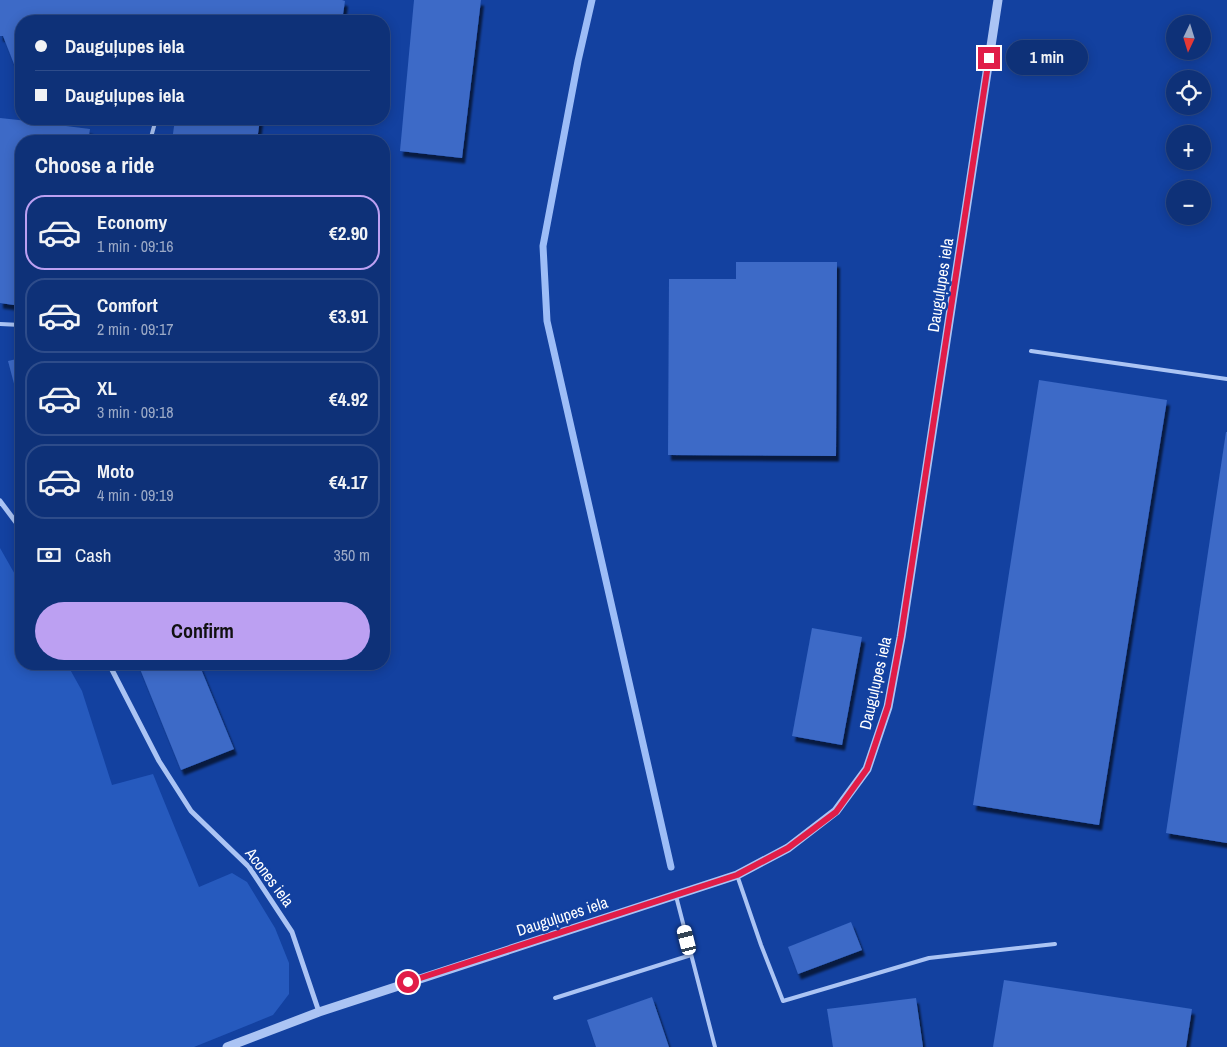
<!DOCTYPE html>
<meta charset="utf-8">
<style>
:root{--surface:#0e3178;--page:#17397d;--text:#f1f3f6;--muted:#9ba9c6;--line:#2e4c8a;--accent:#bca0f2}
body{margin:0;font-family:"Archivo Narrow",sans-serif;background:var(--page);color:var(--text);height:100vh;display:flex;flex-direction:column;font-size:19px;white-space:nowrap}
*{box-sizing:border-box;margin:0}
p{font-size:16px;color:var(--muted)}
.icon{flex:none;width:28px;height:28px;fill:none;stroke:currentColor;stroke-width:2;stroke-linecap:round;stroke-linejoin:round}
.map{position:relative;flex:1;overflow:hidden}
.side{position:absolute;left:15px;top:135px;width:375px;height:535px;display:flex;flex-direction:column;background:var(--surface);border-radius:20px;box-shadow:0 2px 12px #0003,0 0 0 1px var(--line)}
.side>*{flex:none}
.hud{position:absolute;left:15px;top:15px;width:375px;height:110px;border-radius:20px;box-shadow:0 2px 12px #0003,0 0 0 1px var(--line);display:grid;align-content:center;height:110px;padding:0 20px;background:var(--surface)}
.needle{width:32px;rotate:184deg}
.tools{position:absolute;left:1166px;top:15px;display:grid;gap:10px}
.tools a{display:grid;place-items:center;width:45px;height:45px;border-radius:50%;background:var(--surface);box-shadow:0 2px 12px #0003,0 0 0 1px var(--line);font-size:25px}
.end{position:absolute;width:22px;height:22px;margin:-11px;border:6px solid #e11d48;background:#fff;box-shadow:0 0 0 2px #fff}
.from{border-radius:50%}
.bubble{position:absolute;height:35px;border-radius:18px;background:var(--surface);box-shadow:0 2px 12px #0003,0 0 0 1px var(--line);font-size:16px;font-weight:700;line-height:35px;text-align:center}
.car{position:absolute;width:15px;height:30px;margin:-15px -8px;border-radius:6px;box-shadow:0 0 4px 1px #0007;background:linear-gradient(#fff 24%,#345 0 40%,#fff 0 76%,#345 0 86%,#fff 0)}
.hud b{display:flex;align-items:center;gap:18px;height:48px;font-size:19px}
.hud b+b{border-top:1px solid var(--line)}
.hud i{width:12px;height:12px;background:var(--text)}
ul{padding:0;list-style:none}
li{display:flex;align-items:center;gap:15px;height:75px;margin:0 10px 8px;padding:0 10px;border:2px solid var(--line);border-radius:20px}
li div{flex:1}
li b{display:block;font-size:19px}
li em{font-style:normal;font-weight:700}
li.current{border-color:var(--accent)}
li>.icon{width:45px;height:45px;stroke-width:1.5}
h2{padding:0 20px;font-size:22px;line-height:60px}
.pay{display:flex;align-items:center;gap:12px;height:55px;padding:0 20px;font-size:19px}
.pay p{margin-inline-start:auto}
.cta{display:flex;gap:10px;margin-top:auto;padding:10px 20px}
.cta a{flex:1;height:58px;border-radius:30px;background:var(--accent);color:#111;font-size:20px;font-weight:700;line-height:58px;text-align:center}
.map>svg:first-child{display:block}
.green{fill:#265abe}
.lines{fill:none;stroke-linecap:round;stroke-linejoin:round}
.stream{stroke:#9dbdf7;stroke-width:7}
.building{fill:#3c6ac7;filter:url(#shadow)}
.service{stroke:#abc4f4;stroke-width:4}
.minor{stroke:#abc4f4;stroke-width:5}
.tertiary{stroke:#abc4f4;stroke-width:9}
.route{stroke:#e11d48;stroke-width:6}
.labels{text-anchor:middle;stroke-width:5;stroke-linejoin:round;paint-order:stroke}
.street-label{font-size:16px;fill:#fff;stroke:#1341a0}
</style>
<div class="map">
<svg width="1227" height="1047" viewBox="0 0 1227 1047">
<defs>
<filter id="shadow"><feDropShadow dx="3" dy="5.5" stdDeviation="1" flood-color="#0009"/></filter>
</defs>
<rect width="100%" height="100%" fill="#1341a0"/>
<!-- green -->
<path class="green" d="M0 548 21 585V664H67L82 691 112 785 153 774 199 887 232 873 247 882 275 928 289 963V994L273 1015 194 1047H0Z"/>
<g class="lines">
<!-- stream -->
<path class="stream" d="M592 0 578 61 543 246 547 321 671 867"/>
</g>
<!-- building -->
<g class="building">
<path d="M0 0H342L345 1 342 21H21V82L3 36H0Z"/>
<path d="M414 0H481L462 158 400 151Z"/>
<path d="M0 118 37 122 36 119H55L58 125 90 129 88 141H21V306L0 303Z"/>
<path d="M175 119H260L257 141H172Z"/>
<path d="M736 262H837L836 456 668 455 669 279H736Z"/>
<path d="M21 358V410L8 361Z"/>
<path d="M1039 380 1167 400 1099 825 973 805Z"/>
<path d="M1226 432H1227V843L1166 833Z"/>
<path d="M812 628 862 637 842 745 792 736Z"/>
<path d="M138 664H199L234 749 181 770Z"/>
<path d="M851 922 862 950 798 974 788 947Z"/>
<path d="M1004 980 1192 1009 1186 1047H993Z"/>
<path d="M652 997 669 1047H596L587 1020Z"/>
<path d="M916 998 923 1047H833L827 1009Z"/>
</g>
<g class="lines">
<!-- service -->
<g class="service">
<path d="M150 141 156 119"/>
<path d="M0 324 21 325"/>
<path d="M1031 351 1227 379"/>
<path d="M737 875 761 945 783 1001 929 958 1055 944"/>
<path d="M676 896 715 1047"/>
<path d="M555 998 691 955"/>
</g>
<!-- minor -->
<g class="minor">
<path d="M0 501 21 529"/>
<path d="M109 664 159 761 191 811 249 867 292 932 319 1012"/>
</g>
<!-- tertiary -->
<path class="tertiary" d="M227 1047 319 1012 737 875 788 848 836 811 867 769 888 707 901 637 998 0"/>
</g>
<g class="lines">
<!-- route -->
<path class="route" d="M408 982 737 875 788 848 836 812 867 769 888 706 901 636 989 58"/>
</g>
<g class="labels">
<!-- street labels -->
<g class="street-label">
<text transform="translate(940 285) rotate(-81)" y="6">Dauguļupes iela</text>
<text transform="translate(875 683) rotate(-77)" y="6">Dauguļupes iela</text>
<text transform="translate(270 877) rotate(53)" y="6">Acones iela</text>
<text transform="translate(562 916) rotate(-18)" y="6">Dauguļupes iela</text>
</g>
</g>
</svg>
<div class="tools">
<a><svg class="needle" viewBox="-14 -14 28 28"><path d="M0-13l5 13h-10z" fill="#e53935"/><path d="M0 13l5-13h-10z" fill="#9ba9c6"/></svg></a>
<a><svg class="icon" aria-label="locate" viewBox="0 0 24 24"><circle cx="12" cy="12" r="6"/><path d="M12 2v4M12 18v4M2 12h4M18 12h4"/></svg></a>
<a>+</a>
<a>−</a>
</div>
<i class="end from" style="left:408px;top:982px"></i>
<i class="end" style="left:989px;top:58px"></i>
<div class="bubble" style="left:1006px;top:40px;width:82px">1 min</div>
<i class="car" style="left:687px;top:940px;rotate:346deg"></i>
<div class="hud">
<b><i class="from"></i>Dauguļupes iela</b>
<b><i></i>Dauguļupes iela</b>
</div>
<section class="side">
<h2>Choose a ride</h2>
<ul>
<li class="current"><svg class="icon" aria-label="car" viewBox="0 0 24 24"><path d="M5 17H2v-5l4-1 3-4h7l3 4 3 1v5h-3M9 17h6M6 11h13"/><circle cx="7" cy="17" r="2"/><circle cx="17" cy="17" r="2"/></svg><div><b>Economy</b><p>1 min · 09:16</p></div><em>€2.90</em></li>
<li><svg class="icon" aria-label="car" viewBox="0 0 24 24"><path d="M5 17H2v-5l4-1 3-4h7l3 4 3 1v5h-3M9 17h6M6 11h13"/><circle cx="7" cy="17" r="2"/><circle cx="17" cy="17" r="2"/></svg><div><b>Comfort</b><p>2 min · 09:17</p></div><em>€3.91</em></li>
<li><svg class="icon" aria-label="car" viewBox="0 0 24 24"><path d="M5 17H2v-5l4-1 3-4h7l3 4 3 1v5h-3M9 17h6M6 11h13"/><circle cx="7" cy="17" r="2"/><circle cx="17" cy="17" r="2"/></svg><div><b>XL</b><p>3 min · 09:18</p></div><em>€4.92</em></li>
<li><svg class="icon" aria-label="car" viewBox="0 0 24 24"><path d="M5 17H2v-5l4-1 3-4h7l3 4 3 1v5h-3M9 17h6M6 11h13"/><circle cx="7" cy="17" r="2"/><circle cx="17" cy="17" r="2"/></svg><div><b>Moto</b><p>4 min · 09:19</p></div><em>€4.17</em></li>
</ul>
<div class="pay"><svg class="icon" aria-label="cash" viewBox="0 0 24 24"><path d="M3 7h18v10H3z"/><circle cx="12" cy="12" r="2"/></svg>Cash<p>350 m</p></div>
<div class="cta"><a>Confirm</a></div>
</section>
</div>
